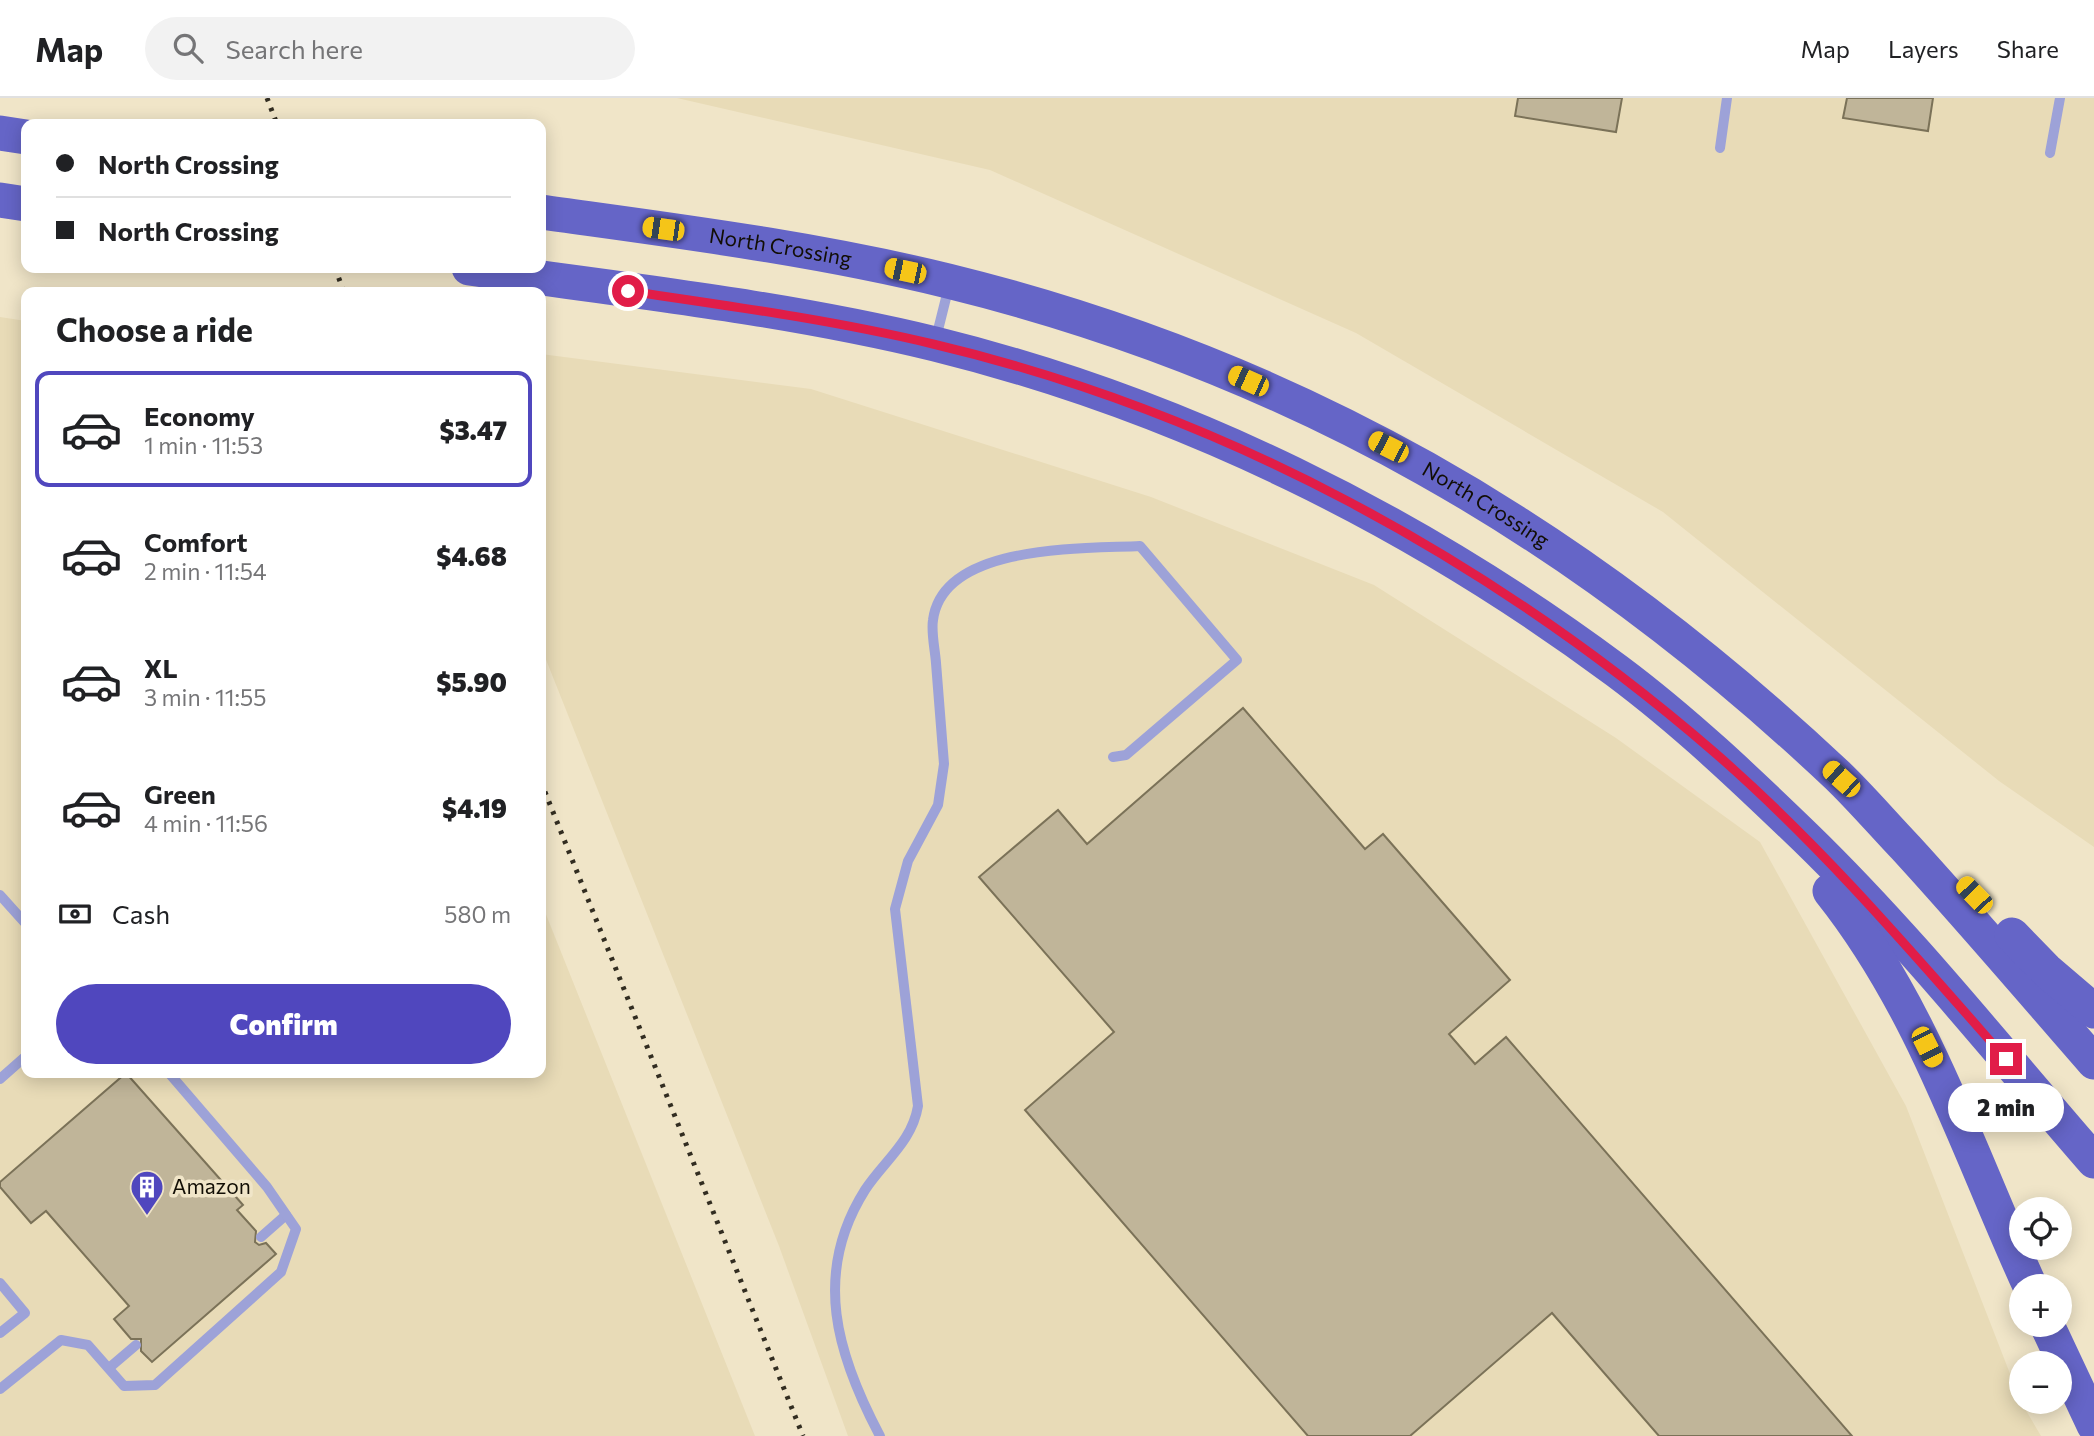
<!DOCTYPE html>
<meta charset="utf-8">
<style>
:root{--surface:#fff;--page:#f2f2f2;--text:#202124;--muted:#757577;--line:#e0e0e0;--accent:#5047be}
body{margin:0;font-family:Commissioner,sans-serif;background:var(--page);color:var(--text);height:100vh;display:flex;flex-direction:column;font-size:26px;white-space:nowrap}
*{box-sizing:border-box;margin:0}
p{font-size:23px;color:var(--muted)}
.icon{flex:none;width:38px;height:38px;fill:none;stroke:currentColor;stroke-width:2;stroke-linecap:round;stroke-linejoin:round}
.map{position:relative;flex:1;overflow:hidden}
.panel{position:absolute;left:21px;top:189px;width:525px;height:791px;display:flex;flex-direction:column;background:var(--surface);border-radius:14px;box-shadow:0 4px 18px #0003}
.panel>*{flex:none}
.hud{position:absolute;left:21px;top:21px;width:525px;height:154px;border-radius:14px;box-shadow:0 4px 18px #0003;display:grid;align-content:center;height:154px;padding:0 35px;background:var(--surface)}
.controls{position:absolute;left:2009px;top:1099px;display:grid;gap:14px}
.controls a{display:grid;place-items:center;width:63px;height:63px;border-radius:50%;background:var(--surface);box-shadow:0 4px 18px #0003;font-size:35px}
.end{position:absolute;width:32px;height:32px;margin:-16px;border:9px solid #e11d48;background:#fff;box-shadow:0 0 0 4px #fff}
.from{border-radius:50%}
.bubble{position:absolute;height:49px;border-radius:24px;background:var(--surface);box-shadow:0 4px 18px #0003;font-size:23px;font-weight:800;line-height:49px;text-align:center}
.car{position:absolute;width:21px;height:42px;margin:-21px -10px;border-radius:9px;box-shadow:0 0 5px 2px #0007;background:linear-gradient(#f5c518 24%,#345 0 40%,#f5c518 0 76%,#345 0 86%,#f5c518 0)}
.hud b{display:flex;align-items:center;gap:24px;height:66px;font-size:26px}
.hud b+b{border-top:2px solid var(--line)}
.hud i{width:18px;height:18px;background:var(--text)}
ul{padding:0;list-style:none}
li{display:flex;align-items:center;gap:21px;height:116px;margin:0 14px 10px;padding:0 21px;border:4px solid transparent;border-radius:14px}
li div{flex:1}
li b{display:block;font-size:26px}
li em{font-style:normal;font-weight:800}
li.active{border-color:var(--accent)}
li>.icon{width:63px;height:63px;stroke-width:1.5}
h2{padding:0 35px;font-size:32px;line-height:84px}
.pay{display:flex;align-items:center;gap:18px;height:77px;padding:0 35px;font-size:26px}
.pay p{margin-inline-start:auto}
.button{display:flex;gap:14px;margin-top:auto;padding:14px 35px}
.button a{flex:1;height:80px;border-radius:42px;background:var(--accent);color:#fff;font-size:28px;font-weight:800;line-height:80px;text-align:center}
header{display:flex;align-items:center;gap:42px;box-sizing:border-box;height:98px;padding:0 35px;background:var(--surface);border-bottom:2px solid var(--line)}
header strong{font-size:33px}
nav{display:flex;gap:38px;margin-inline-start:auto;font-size:24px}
.search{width:490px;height:63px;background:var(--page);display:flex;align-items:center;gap:18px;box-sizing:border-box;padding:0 24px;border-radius:38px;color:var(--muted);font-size:26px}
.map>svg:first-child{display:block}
.built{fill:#e8dbb7}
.building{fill:#c0b599;stroke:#7b7258;stroke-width:2}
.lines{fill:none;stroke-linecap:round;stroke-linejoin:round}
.lane{stroke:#9da2d8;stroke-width:10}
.primary{stroke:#6565c7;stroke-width:35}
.rail{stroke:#322d21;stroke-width:5;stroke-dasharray:3.5 7;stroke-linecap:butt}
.route{stroke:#e11d48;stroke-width:9}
.labels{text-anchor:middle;stroke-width:7;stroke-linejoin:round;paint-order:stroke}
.street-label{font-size:21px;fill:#120e05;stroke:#f0e5c8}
.poi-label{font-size:21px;fill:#120e05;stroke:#f0e5c8;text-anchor:start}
</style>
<header>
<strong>Map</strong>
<div class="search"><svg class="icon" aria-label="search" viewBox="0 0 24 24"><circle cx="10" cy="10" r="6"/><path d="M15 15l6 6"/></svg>Search here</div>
<nav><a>Map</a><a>Layers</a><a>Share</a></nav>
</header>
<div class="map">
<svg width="2094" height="1338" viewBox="0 0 2094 1338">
<rect width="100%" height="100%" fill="#f0e5c8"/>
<!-- built -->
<g class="built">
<path d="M677 0H2094V749L1999 683 1663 414 1356 235 990 72Z"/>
<path d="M0 219 26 223V975H541V804L755 1338H0Z"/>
<path d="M541 256 811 291 1151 399 1374 487 1616 640 1760 744 1906 1008 2021 1304 2041 1338H848L779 1148 541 549Z"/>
</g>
<!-- building -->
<g class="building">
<path d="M1518 0H1622L1616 34 1515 18Z"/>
<path d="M1847 0H1933L1928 33 1843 20Z"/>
<path d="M1243 610 1365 751 1383 736 1510 882 1449 936 1475 966 1506 939 1852 1338H1659L1552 1215 1410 1338H1308L1025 1012 1114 934 979 779 1058 712 1087 746Z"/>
<path d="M126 975 243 1107 237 1112 256 1133 255 1144 259 1147 266 1145 276 1156 152 1264 141 1253V1241H131L114 1221 129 1208 46 1113 31 1125 0 1089V1084Z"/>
</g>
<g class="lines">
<!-- lane -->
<g class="lane">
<path d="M1720 50 1727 0"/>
<path d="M2050 55 2060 0"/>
<path d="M936 240 949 188"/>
<path d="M0 797 26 826"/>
<path d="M0 981 26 958"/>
<path d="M261 1139 286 1117"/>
<path d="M0 1185 25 1215 0 1235"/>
<path d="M109 1270 136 1247"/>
<path d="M0 1291 61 1242 88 1247 124 1288 155 1287 281 1174 296 1131 267 1089 169 975"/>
<path d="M880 1338C837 1257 812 1176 865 1092 884 1063 912 1044 918 1008L895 811 908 763 938 707 944 666C941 632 939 599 936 565 935 551 931 535 933 522 943 445 1085 451 1140 448L1237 562 1126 657 1113 659"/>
</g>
<!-- primary -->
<g class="primary">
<path d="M0 35 26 39"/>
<path d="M0 102 26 106"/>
<path id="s1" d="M541 114C677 133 814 150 948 183 1294 268 1578 433 1837 677 1861 700 1883 726 1906 750 1970 820 2032 893 2094 964"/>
<path d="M469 170C624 192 783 209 935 246 1182 307 1414 422 1617 573 1684 623 1746 682 1805 739 1909 840 1999 954 2094 1063"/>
<path d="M1830 793C1924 911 1968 1053 2030 1188"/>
<path d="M2012 837 2046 872 2094 913"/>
<path d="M2047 1227 2094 1327"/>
</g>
<!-- rail -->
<g class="rail">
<path d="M267 0 277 26"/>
<path d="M335 170 344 194"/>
<path d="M541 684 803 1338"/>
</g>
</g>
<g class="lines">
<!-- route -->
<path class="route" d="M628 193C730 208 833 222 933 246 1221 314 1491 461 1714 654 1821 747 1913 855 2006 961"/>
</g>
<!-- icons -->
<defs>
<symbol id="building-pin" viewBox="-11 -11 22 30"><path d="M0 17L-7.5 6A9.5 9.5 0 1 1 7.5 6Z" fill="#5047be" stroke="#f0e5c8"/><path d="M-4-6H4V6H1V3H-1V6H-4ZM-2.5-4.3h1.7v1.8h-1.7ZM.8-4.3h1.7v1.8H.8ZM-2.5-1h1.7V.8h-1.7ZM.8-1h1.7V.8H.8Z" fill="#fff"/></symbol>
</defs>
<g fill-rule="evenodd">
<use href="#building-pin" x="128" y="1070" width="38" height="52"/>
</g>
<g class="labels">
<!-- street labels -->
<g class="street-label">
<text dy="7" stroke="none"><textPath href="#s1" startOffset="242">North Crossing</textPath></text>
<text dy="7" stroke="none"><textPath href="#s1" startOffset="998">North Crossing</textPath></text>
</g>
<!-- poi labels -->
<g class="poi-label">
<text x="172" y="1096">Amazon</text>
</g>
</g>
</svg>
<div class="controls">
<a><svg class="icon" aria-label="locate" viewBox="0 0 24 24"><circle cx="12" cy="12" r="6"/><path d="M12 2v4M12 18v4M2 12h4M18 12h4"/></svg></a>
<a>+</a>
<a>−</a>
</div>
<i class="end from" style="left:628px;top:193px"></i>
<i class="end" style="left:2006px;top:961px"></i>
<div class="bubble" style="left:1948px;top:985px;width:116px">2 min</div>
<i class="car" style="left:663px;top:131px;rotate:278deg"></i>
<i class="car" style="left:905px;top:173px;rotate:282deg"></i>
<i class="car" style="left:1248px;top:283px;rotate:294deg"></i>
<i class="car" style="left:1388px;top:349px;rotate:297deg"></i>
<i class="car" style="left:1841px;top:681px;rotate:312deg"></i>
<i class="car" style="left:1974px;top:797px;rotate:316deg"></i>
<i class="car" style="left:1927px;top:949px;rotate:153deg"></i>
<div class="hud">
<b><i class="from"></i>North Crossing</b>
<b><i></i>North Crossing</b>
</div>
<section class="panel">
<h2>Choose a ride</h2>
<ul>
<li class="active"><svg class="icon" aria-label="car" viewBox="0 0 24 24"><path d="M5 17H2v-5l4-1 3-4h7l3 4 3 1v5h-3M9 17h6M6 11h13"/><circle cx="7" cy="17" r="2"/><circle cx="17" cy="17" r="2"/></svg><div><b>Economy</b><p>1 min · 11:53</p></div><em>$3.47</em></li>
<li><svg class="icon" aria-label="car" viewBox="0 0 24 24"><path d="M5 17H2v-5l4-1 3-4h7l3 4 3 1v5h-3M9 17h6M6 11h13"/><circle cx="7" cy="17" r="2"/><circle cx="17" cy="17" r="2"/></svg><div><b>Comfort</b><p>2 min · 11:54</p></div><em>$4.68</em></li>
<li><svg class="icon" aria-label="car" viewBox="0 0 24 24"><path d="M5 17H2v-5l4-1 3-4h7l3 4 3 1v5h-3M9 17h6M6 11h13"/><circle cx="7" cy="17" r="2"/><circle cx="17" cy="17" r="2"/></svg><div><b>XL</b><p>3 min · 11:55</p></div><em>$5.90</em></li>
<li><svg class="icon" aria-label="car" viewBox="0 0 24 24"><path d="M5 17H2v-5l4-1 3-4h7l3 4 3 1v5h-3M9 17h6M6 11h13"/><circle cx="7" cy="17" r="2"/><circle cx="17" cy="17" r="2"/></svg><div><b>Green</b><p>4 min · 11:56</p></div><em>$4.19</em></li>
</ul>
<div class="pay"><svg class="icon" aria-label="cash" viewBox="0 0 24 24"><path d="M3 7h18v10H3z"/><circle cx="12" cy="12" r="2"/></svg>Cash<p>580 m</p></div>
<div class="button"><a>Confirm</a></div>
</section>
</div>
